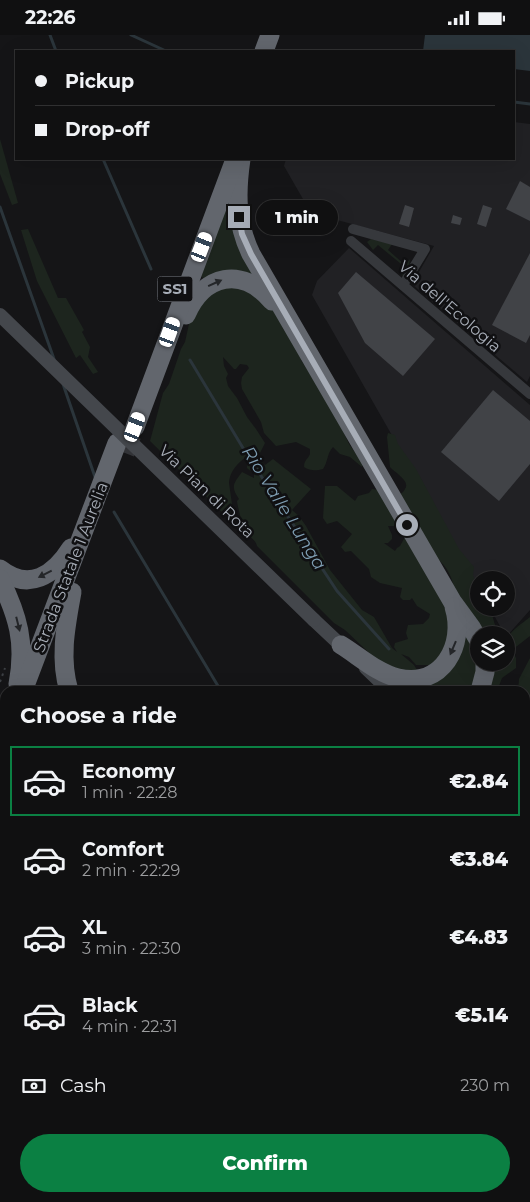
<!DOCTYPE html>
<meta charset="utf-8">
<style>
:root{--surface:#101011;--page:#19191a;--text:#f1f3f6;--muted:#9c9d9f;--line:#303031;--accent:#0b8043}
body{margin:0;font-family:Montserrat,sans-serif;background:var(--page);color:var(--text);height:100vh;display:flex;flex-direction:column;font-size:19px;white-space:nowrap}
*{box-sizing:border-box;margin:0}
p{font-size:16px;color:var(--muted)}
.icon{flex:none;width:28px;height:28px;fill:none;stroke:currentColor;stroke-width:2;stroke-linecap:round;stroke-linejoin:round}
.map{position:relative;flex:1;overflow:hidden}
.panel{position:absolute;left:0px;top:651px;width:530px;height:516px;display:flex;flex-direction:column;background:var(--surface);border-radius:15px 15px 0 0;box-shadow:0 5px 20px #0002,0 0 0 1px var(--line)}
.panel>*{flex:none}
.guide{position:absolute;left:15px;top:15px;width:500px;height:110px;border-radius:0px;box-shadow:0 5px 20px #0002,0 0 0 1px var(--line);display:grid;align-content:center;height:110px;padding:0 20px;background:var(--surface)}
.tools{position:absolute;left:470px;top:536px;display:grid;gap:10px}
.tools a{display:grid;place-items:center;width:45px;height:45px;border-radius:50%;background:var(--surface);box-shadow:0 5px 20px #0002,0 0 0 1px var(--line);font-size:25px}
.end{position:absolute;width:22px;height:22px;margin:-11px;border:6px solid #a7adb7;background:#111;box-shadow:0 0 0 2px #111}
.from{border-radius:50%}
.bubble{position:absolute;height:35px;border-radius:18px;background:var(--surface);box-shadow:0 5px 20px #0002,0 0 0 1px var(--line);font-size:16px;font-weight:800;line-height:35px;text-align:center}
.car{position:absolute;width:15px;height:30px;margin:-15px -8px;border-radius:6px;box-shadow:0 0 4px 1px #0007;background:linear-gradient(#fff 24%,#345 0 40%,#fff 0 76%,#345 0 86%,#fff 0)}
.guide b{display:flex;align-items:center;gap:18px;height:48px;font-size:19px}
.guide b+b{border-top:1px solid var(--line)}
.guide i{width:12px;height:12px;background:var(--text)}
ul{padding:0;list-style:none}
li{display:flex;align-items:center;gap:15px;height:70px;margin:0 10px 8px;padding:0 10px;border:2px solid transparent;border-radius:0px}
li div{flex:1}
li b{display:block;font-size:19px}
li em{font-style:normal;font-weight:800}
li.selected{border-color:var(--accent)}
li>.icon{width:45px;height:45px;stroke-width:1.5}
h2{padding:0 20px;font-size:22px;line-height:60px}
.pay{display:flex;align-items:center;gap:12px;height:55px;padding:0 20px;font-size:19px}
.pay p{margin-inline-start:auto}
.cta{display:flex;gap:10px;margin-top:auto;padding:10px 20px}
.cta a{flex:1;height:58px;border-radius:30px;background:var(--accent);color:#fff;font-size:20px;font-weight:800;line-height:58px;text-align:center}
.status{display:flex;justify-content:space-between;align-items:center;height:35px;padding:0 25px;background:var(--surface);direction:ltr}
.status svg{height:14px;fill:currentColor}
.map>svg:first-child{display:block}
.built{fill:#212124}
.green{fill:#1d251e}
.water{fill:#2b353b}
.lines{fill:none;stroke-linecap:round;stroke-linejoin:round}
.stream{stroke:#2b353b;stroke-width:3}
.building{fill:#414347}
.highway-tunnel{stroke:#323337;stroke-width:19;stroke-dasharray:19 9;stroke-linecap:butt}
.path{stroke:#3c3f43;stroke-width:2;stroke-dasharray:2.5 4;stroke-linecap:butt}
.street{stroke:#36383c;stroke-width:10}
.secondary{stroke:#44474c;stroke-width:14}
.highway{stroke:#62666d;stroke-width:19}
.secondary-bridge{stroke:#44474c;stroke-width:14}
.oneway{fill:#242629}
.route{stroke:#a7adb7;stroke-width:6}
.labels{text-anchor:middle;stroke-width:5;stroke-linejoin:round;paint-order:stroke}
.shield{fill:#101012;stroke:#7a7e86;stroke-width:1}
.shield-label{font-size:15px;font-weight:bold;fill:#a7adb7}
.street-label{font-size:16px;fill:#a7adb7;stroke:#101012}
.water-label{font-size:18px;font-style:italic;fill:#7e9db2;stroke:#101012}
</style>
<div class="status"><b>22:26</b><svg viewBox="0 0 49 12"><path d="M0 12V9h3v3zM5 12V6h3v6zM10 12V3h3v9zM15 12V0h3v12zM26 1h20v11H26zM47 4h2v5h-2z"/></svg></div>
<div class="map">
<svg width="530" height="1167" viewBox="0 0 530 1167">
<rect width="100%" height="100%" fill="#151517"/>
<!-- built -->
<g class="built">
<path d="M514 87 530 89V341L527 347 412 249 434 211 311 178 284 131 286 124H514Z"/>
<path d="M349 213 530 370V575L506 602 490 573 506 572V545H479V553L312 260 317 246Z"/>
</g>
<!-- green -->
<g class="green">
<path d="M0 104 18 168 12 170 0 139Z"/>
<path d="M229 163 252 233 251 240 204 244 201 241Z"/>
<path d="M28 194 58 263H66L84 295 82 297 90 312 88 322 98 337 93 339 80 320 76 323 37 246 21 195Z"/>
<path d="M371 204 392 209 388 215 405 230 410 224 409 231 403 241 401 239 406 233 378 210 373 215 367 207Z"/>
<path d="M224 250 263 261 281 287 283 294 290 302 302 321 301 325 333 375 349 409 363 429 362 432 350 422 340 419 333 412C327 418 328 427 323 434 316 436 310 436 304 432 304 425 308 424 310 419V414L296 407 276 411 264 398 261 387 242 354 241 348 242 342 249 333 247 330 240 329 236 334H234L223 322 224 331 228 339 226 343 228 351 237 363 247 382 256 394 265 408 260 418 253 416C242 425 230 433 229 448L235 490 150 406 163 358 169 349 181 314 185 307 189 289 199 269Z"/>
<path d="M388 398 395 400 398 409 416 434 459 514 474 532 473 540 479 554V572L490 573 498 600H479L454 554C453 544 446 529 437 524L399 460C401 458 404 457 405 454 411 446 394 437 390 432L387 402Z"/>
<path d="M254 423 259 424 265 430 273 424 311 454 292 475 299 481 306 491 330 535 362 575 374 582 392 613 397 617 394 612 395 608 408 604 406 598 408 590 423 589 429 583 430 579 417 571 412 563 410 565H403L400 562 402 553 380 548 371 542 369 534 351 516 345 517 341 512 352 499 337 486 327 489 323 483 325 451H337L355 466 358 461 369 458 372 454 379 455 398 482 395 491H388L392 500V504L388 508H384L395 516 397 513 400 511 405 502 451 576 450 609 431 630H416L409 622 401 619 414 630 417 635 412 639 383 631 345 595 334 588 257 511C255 503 248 502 244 495 243 492 237 469 237 466L239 464C230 451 234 448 242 437L254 443V439L247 433C247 428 250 425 254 423Z"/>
<path d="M530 582V601L512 615 516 623V633L502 643 497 656H484L491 628H506C506 598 507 600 530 582Z"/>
<path d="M462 595C486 617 479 627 475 656H405L400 651 421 647Z"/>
<path d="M530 623V729L525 725V656H518L519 644Z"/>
<path d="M5 937V1020L0 1018V938Z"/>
<path d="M525 1108 530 1109V1167H403V1163L525 1162Z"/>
</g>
<!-- water -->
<path class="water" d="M425 0H530V36L514 34V16H423Z"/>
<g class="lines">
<!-- stream -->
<g class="stream">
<path d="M50 0 56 16"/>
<path d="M131 0 166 16"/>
<path d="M514 67 530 69"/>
<path d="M103 124 151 234"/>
<path d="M0 172 54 324"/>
<path d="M190 325 246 418 337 556 389 614"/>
<path d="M63 349 95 442"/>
<path d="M114 477 221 656"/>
<path d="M525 746 530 751"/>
<path d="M424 1162V1167"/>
</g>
</g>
<!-- building -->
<g class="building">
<path d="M520 146 530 152V186L506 174Z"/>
<path d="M405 170 414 173 409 192 399 189Z"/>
<path d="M483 170 492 173 486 192 477 189Z"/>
<path d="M453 180 462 183 460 190 451 188Z"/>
<path d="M530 218V300L526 308 492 290Z"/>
<path d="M356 237 435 304 403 341 365 308 338 258Z"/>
<path d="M493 355 530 386V429L499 466 441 417Z"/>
</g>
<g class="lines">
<!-- highway-tunnel -->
<path class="highway-tunnel" d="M125 418 135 392"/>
<!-- path -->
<path class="path" d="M0 647 5 633"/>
<!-- street -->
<g class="street">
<path d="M353 194 425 214 403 250"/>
<path d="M351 206 530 359"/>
</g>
<!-- secondary -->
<g class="secondary">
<path d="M314 585 348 617"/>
<path d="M366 633 390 656"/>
<path d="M525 786 530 791"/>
</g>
<!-- highway -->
<g class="highway">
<path d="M264 16 270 0"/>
<path d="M241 124C236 158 236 188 251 219L452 566 471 592 479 606"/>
<path d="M186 280C204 239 242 231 272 266"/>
<path d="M135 392 234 127"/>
<path d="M0 534C29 557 54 540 71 513"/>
<path d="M0 544C18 581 26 608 18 649"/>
<path d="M341 610C359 621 377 638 398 643 442 653 466 610 454 572"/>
<path d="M23 656 117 408"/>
<path d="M69 656C59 623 66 590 72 557"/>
<path d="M480 656 485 637V628"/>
<path d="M0 718 5 704"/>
<path d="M0 749 5 736"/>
<path d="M0 788 5 782"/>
<path d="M525 821 530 823"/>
</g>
<!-- secondary-bridge -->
<path class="secondary-bridge" d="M0 280 314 585"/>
</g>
<!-- one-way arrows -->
<defs><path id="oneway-solid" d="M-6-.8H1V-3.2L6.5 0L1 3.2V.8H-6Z" transform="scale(1.25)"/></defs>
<g class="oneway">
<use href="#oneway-solid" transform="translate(215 248) rotate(-24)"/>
<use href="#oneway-solid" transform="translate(45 539) rotate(153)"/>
<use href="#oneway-solid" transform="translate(18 589) rotate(76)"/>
<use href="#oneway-solid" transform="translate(453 613) rotate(113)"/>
</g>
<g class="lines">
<!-- route -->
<path class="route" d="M239 182 242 199 251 219 407 490"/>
</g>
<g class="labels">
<!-- shield labels -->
<rect class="shield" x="157.5" y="241.5" width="35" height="25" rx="4"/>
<g class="shield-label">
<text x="175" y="259">SS1</text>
</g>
<!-- street labels -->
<g class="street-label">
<text transform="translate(450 271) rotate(41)" y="6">Via dell'Ecologia</text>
<text transform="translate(207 456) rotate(44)" y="6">Via Pian di Rota</text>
<text transform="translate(70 532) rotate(-69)" y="6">Strada Statale 1 Aurelia</text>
</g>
<!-- water labels -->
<g class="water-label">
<text transform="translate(284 473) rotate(58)" y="6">Rio Valle Lunga</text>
</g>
</g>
</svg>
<div class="tools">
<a><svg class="icon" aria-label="locate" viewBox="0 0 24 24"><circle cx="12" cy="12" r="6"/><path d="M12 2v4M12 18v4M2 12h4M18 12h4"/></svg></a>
<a><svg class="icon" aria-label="layers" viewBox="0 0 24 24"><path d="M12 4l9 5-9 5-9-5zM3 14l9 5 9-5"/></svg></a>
</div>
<i class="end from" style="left:407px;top:490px"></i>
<i class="end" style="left:239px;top:182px"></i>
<div class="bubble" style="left:256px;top:165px;width:82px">1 min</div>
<i class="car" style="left:202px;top:212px;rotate:21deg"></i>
<i class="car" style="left:170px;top:297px;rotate:20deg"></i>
<i class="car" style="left:135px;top:392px;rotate:21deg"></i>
<div class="guide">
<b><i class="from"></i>Pickup</b>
<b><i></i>Drop-off</b>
</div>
<section class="panel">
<h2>Choose a ride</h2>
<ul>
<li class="selected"><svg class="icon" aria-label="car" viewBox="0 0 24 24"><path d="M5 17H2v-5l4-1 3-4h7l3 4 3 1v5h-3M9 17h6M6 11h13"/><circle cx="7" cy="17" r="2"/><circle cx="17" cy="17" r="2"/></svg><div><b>Economy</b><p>1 min · 22:28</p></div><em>€2.84</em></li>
<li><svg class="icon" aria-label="car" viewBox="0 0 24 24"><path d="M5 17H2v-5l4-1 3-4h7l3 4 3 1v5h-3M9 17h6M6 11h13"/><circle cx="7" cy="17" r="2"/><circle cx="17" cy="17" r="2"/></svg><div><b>Comfort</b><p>2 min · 22:29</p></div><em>€3.84</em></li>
<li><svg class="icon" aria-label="car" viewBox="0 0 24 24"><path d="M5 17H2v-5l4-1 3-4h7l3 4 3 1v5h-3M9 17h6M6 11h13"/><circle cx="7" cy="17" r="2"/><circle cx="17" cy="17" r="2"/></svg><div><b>XL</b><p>3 min · 22:30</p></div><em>€4.83</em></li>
<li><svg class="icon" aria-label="car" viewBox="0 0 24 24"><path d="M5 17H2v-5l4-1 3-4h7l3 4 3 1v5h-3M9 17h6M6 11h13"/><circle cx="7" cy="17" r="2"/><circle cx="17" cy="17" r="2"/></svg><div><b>Black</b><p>4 min · 22:31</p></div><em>€5.14</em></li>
</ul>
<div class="pay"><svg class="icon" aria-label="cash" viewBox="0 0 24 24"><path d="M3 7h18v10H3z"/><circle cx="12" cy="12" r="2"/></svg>Cash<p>230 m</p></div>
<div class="cta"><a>Confirm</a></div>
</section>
</div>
